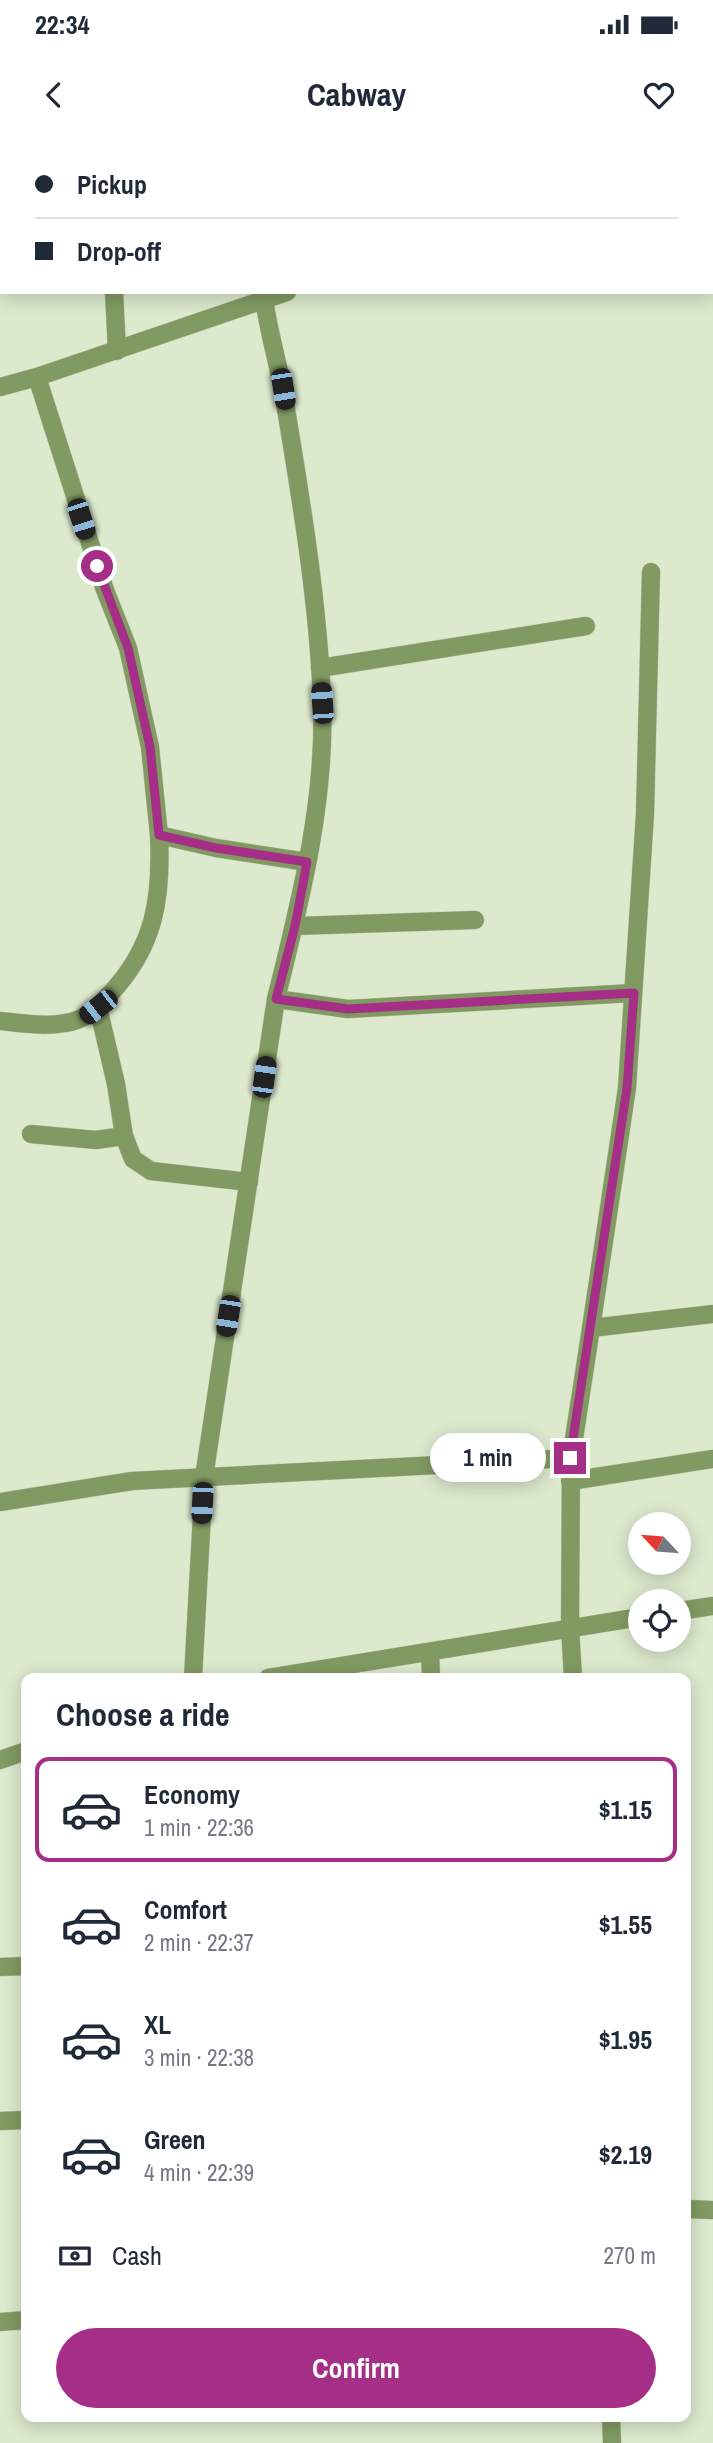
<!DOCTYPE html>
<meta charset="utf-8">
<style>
:root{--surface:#fff;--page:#f6f6f7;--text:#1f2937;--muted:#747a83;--line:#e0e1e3;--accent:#a52f87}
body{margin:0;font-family:"Archivo Narrow",sans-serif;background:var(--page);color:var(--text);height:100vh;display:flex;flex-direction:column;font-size:26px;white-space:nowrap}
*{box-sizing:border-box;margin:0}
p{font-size:23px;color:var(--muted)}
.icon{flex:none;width:38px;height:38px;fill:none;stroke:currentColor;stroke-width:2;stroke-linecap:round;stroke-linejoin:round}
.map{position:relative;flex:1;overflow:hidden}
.side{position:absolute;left:21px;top:1533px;width:670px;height:749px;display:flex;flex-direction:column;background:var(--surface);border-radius:14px;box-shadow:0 4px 18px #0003}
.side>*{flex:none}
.guide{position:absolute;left:0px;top:0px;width:714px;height:154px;box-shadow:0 4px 18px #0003;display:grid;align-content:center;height:154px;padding:0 35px;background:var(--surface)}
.needle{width:46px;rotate:296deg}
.fabs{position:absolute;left:628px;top:1372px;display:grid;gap:14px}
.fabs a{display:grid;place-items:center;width:63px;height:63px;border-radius:50%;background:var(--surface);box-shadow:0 4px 18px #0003;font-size:35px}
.end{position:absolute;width:32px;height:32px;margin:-16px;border:9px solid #a52f87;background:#fff;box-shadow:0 0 0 4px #fff}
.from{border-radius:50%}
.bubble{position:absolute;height:49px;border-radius:24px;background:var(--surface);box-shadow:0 4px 18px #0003;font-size:23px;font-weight:800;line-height:49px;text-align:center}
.car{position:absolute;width:21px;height:42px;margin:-21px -10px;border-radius:9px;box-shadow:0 0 5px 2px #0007;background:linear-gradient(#222 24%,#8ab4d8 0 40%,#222 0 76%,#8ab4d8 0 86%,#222 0)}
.guide b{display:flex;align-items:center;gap:24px;height:66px;font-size:26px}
.guide b+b{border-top:2px solid var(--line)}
.guide i{width:18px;height:18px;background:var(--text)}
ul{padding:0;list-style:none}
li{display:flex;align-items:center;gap:21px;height:105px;margin:0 14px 10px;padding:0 21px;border:4px solid transparent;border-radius:14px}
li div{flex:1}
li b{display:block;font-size:26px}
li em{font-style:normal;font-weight:800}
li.active{border-color:var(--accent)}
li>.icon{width:63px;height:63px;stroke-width:1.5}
h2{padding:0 35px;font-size:32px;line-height:84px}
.pay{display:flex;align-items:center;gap:18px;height:77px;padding:0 35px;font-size:26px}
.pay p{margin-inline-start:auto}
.cta{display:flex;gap:14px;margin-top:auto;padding:14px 35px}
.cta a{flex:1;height:80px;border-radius:42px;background:var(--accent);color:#fff;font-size:28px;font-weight:800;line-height:80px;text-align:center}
.status{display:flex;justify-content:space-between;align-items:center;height:49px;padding:0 35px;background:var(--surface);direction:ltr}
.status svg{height:19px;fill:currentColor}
header{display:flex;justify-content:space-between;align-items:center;height:91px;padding:0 35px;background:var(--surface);font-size:32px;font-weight:800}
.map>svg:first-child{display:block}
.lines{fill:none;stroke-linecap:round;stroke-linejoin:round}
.minor-casing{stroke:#bac5ad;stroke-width:19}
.minor{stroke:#819a61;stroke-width:18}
.route{stroke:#a52f87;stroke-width:9}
</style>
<div class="status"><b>22:34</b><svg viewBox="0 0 49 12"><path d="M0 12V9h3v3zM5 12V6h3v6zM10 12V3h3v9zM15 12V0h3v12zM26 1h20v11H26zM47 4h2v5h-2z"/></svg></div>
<header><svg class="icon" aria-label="back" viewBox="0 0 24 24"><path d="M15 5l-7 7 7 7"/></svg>Cabway<svg class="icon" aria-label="heart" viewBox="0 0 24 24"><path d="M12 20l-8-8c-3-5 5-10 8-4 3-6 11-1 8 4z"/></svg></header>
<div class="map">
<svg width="713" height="2303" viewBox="0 0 713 2303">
<rect width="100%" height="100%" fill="#dce9cd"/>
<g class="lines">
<defs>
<g id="minor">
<path d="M0 22H2"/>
<path d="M712 22H713"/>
<path d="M712 120 713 121"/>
<path d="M114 152 117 211"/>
<path d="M37 237 105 450 128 508 150 607 159 695 216 708 307 722"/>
<path d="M0 247 37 237 287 152"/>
<path d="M320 528 586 486"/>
<path d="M295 786 475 780"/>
<path d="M276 859 348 869 633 853"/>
<path d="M0 881C21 883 44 887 65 883 84 881 97 868 109 855 155 807 162 758 159 695"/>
<path d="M31 994 96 1000 124 996 116 944 98 867"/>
<path d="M124 996 133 1019 151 1031 249 1042"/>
<path d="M591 1188 627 948 645 674 651 432"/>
<path d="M570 1341 713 1319"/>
<path d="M0 1362 132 1341 571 1318"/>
<path d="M679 1471 713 1466"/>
<path d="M430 1512 431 1538"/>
<path d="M193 1538 204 1337 276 859C300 762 326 662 322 561 318 458 300 353 283 251 277 218 267 186 263 152"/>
<path d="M268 1538 640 1477"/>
<path d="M573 1538 570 1488 571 1318 591 1188 713 1174"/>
<path d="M0 1620 26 1611"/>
<path d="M0 1827 26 1826"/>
<path d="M0 1981 26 1980"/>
<path d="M686 2069 713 2070"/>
<path d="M0 2182 26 2180"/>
<path d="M611 2277 612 2303"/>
</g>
</defs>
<!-- minor casing -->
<use href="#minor" class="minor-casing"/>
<!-- minor -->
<use href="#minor" class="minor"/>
</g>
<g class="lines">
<!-- route -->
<path class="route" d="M97 426 128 508 150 607 159 695 216 708 307 722 295 786 276 859 348 869 634 853 627 948 570 1318"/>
</g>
</svg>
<div class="fabs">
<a><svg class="needle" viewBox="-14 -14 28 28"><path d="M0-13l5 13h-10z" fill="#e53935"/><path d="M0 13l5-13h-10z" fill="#747a83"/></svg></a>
<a><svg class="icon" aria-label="locate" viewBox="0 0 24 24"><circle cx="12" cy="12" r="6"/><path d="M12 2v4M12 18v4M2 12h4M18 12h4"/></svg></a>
</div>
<i class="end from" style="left:97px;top:426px"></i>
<i class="end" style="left:570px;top:1318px"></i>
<div class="bubble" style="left:430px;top:1293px;width:116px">1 min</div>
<i class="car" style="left:283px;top:249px;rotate:171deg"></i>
<i class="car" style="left:81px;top:379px;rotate:162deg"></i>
<i class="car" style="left:322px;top:563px;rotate:356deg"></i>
<i class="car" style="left:98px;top:867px;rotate:232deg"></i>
<i class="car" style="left:264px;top:937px;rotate:8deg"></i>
<i class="car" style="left:228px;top:1176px;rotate:189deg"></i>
<i class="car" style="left:202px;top:1363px;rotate:183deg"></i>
<div class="guide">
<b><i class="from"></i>Pickup</b>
<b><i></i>Drop-off</b>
</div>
<section class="side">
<h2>Choose a ride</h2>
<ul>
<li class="active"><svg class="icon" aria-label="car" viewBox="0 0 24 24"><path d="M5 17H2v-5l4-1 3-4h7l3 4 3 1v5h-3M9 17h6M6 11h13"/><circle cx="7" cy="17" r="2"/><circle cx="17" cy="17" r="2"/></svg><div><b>Economy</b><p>1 min · 22:36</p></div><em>$1.15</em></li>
<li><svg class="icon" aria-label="car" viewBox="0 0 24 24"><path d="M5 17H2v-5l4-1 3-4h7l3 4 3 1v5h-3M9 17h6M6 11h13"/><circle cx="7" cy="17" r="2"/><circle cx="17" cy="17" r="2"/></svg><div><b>Comfort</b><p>2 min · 22:37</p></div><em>$1.55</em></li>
<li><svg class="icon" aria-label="car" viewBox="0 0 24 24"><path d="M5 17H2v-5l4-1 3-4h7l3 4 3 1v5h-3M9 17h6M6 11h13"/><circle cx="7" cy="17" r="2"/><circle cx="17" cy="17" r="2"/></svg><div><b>XL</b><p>3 min · 22:38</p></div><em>$1.95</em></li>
<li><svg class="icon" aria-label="car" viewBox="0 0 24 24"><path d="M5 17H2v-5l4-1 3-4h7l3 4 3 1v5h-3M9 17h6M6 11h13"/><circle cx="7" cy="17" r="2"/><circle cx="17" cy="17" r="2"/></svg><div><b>Green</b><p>4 min · 22:39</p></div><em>$2.19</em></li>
</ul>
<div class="pay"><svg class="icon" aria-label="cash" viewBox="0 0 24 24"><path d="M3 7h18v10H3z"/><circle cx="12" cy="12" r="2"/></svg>Cash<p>270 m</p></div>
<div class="cta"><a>Confirm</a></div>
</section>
</div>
